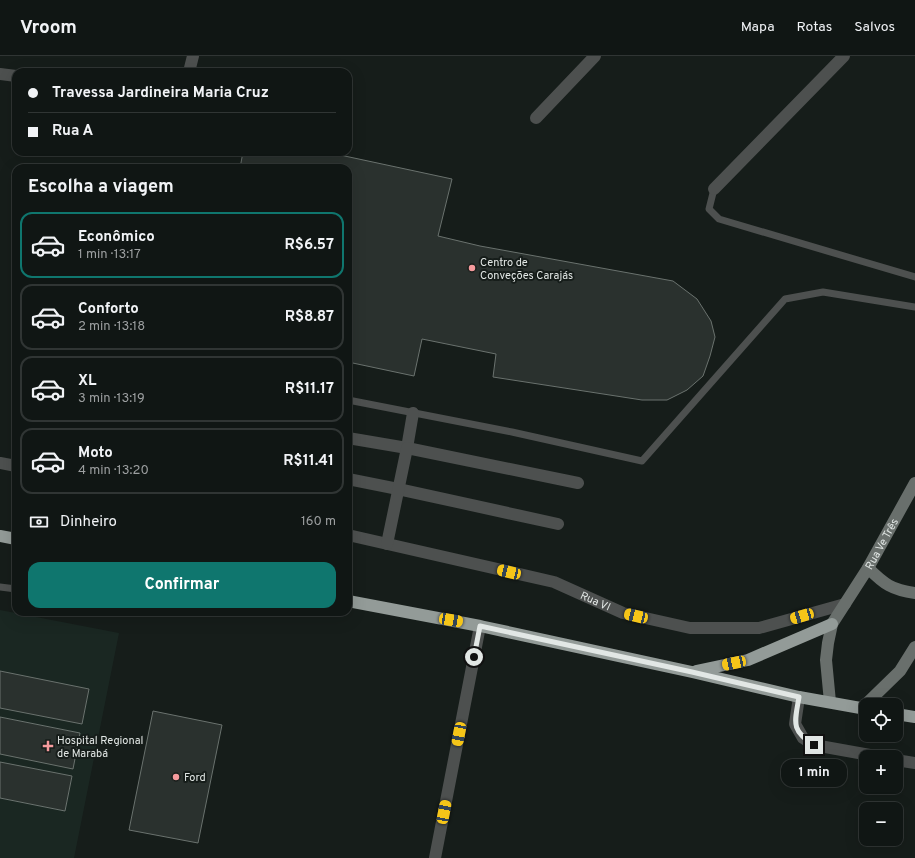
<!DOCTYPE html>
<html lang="pt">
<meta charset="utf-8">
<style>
:root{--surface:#101614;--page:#191f1d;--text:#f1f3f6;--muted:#9c9fa0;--line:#303534;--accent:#0f766e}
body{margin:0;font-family:Overpass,sans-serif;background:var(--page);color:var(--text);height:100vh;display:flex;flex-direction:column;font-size:15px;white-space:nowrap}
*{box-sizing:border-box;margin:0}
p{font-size:13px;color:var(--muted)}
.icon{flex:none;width:22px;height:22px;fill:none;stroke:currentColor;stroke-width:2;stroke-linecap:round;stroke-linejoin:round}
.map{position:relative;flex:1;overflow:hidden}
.drawer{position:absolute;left:12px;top:108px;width:340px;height:452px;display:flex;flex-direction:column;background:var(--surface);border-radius:12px;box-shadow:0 4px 16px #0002,0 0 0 1px var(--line)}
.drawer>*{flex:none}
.banner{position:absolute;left:12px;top:12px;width:340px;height:88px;border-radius:12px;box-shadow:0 4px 16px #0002,0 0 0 1px var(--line);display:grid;align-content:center;height:88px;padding:0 16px;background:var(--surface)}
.fabs{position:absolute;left:859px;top:642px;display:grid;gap:8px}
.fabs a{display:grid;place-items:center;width:44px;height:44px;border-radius:8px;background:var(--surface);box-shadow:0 4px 16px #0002,0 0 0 1px var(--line);font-size:20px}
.end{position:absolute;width:18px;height:18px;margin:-9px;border:5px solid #e2e7e5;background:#111;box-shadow:0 0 0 2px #111}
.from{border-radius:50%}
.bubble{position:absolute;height:28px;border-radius:12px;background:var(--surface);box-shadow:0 4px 16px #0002,0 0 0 1px var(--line);font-size:13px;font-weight:700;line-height:28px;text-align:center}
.car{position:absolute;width:12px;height:24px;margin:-12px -6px;border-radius:5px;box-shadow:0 0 3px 1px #0007;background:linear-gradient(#f5c518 24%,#345 0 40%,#f5c518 0 76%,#345 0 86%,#f5c518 0)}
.banner b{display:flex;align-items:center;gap:14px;height:38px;font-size:15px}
.banner b+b{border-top:1px solid var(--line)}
.banner i{width:10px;height:10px;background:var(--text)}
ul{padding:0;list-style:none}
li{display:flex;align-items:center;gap:12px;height:66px;margin:0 8px 6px;padding:0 8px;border:2px solid var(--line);border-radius:12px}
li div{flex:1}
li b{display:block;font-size:15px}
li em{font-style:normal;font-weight:700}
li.on{border-color:var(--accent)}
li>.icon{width:36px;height:36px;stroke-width:1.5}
h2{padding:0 16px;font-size:18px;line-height:48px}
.pay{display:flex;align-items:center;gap:10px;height:44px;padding:0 16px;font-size:15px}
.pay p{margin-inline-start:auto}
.button{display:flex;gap:8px;margin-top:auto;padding:8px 16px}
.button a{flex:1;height:46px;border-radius:12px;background:var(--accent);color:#fff;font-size:16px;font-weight:700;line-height:46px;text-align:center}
header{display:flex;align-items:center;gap:24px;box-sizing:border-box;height:56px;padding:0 20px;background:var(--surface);border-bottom:1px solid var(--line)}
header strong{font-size:19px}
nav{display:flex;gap:22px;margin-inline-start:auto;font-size:14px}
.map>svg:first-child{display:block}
.built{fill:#1a2722}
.building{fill:#2a312e;stroke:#6a726e}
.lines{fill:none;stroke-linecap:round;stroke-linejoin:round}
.lane{stroke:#4d504f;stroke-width:7}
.street{stroke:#4d504f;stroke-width:12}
.secondary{stroke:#696f6c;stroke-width:12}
.highway{stroke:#939b98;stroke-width:12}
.route{stroke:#e2e7e5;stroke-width:5}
.poi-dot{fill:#f59b9d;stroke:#161d1a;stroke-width:1.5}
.labels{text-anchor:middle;stroke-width:4;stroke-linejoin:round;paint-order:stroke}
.poi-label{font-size:11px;fill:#e2e7e5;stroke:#161d1a;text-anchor:start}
.street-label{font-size:11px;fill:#e2e7e5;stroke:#161d1a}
</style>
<header>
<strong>Vroom</strong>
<nav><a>Mapa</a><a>Rotas</a><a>Salvos</a></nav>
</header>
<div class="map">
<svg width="915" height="802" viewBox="0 0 915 802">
<rect width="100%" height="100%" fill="#161d1a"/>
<!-- built -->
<path class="built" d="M0 554 119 577 74 802H0Z"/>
<!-- building -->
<g class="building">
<path d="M243 96H326L452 123 438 180 480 190 673 225 697 243 711 265 715 281 710 300 703 320 687 334 667 344H642L493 321 496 298 422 283 414 320 348 306V112H240Z"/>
<path d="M0 615 89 633 82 668 0 652Z"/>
<path d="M153 655 222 669 198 787 129 774Z"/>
<path d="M0 661 80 677 73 713 0 698Z"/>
<path d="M0 706 72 720 65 755 0 742Z"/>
</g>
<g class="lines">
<!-- lane -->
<g class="lane">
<path d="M714 133 709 153 719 163 915 221"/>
<path d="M348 344 512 376 642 405 785 243 823 236 915 251"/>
<path d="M0 531 16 533"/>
</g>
<!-- street -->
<g class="street">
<path d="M189 16 193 0"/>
<path d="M0 18 16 20"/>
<path d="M536 62 595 0"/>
<path d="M714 133 844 0"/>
<path d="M348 382 407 392 413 357"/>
<path d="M0 407 16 410"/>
<path d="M348 423 398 433 558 468"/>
<path id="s1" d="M348 479 554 526 623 557 690 572H759L845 548"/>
<path d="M387 488 407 392 578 427"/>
<path d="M799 641 795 668 803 682 814 689 881 701"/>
<path d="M896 704 915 707"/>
<path d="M435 802 480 570"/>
</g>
<!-- secondary -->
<g class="secondary">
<path d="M868 512C884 528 892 534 915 537"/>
<path id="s2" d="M830 646 826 604 828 587 832 568 868 512 915 427"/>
<path d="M862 652 900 615 915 591"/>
</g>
<!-- highway -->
<g class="highway">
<path d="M0 480 16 483"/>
<path d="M348 545 480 570 692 616 799 641 866 653"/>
<path d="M696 615 748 604 832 568"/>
<path d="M896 658 915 661"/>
</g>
</g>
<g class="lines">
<!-- route -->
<path class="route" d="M474 601 480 570 692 616 799 641C795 666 790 674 814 689"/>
</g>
<!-- markers -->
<g class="poi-dot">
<circle cx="472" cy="212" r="4"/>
<path d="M46 684h4v4h4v4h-4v4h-4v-4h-4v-4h4z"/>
<circle cx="176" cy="721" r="4"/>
</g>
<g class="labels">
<!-- poi labels -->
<g class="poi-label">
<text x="480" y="210">Centro de<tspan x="480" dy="13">Conveções Carajás</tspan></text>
<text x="57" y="688">Hospital Regional<tspan x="57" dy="13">de Marabá</tspan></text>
<text x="184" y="725">Ford</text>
</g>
<!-- street labels -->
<g class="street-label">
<text dy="4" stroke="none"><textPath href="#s2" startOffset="173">Rua Ve Três</textPath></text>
<text dy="4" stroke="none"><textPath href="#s1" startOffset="257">Rua VI</textPath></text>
</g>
</g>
</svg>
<div class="fabs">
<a><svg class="icon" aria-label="locate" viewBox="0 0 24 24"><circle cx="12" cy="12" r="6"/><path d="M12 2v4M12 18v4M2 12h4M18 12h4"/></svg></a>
<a>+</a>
<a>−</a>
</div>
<i class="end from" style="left:474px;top:601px"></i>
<i class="end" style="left:814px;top:689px"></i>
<div class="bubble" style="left:781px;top:703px;width:66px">1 min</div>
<i class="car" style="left:509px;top:516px;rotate:283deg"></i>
<i class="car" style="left:636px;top:560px;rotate:283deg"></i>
<i class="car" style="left:802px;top:560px;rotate:254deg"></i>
<i class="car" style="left:451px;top:564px;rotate:100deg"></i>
<i class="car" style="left:734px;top:607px;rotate:258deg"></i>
<i class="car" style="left:459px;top:678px;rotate:191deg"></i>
<i class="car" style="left:444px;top:756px;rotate:11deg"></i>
<div class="banner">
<b><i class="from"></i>Travessa Jardineira Maria Cruz</b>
<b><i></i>Rua A</b>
</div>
<section class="drawer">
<h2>Escolha a viagem</h2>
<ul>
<li class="on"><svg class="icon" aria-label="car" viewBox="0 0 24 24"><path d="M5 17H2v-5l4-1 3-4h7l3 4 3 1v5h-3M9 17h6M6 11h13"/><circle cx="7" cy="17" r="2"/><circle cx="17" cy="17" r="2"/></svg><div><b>Econômico</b><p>1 min · 13:17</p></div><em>R$6.57</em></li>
<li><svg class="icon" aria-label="car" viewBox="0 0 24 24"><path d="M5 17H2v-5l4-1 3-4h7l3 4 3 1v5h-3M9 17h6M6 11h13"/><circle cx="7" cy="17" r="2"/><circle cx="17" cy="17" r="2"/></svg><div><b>Conforto</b><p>2 min · 13:18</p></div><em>R$8.87</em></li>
<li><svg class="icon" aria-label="car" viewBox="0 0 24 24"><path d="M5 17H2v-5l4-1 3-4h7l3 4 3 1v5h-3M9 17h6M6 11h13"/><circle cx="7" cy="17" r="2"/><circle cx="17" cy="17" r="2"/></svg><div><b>XL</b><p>3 min · 13:19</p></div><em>R$11.17</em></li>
<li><svg class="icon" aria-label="car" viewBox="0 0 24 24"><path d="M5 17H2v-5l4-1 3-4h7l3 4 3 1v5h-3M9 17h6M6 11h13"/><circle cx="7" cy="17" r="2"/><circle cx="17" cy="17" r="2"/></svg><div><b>Moto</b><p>4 min · 13:20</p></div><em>R$11.41</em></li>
</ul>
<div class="pay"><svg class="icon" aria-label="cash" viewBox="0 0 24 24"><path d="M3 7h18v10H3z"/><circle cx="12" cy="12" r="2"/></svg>Dinheiro<p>160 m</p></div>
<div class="button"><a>Confirmar</a></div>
</section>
</div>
